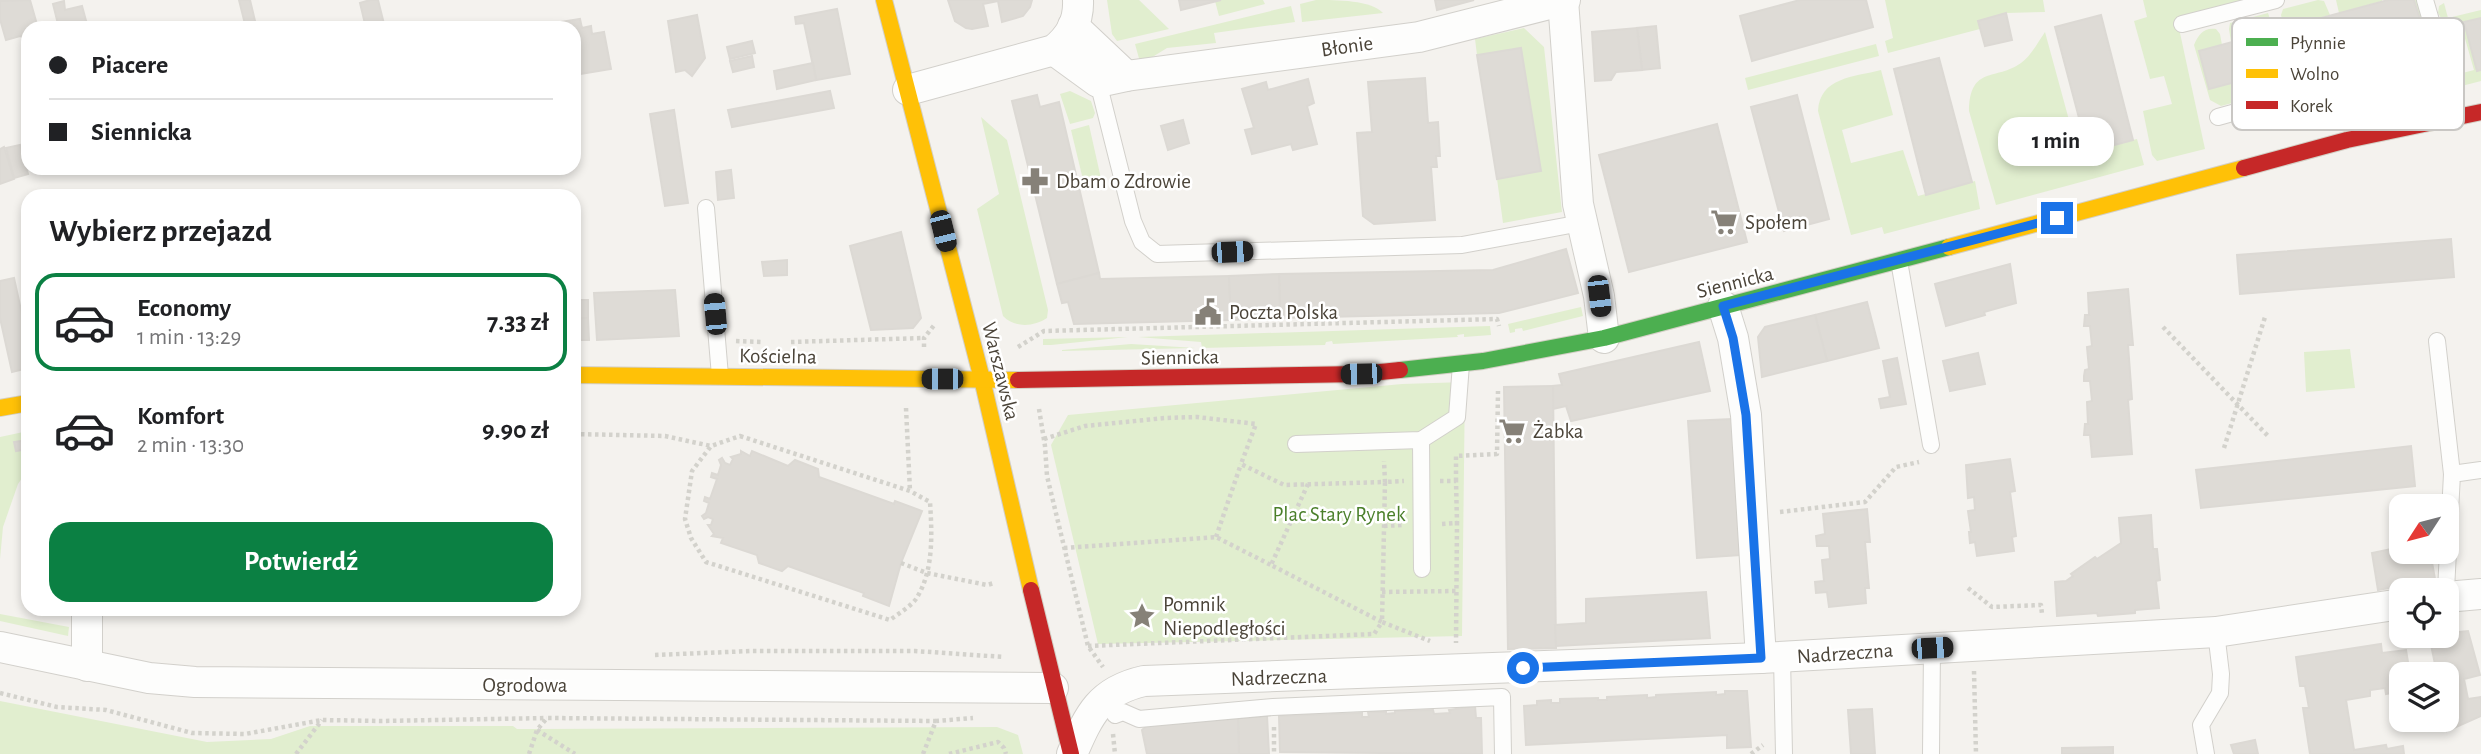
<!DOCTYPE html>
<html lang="pl">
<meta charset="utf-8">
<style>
:root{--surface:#fff;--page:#f6f6f6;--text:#202124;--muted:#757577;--line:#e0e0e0;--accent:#0b8043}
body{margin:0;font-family:"Alegreya Sans",sans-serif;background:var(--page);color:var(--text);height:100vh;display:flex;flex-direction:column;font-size:26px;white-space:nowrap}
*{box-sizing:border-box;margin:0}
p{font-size:23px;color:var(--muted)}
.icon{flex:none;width:38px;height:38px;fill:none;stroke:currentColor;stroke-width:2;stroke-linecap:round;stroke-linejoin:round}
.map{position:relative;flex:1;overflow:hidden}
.drawer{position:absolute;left:21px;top:189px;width:560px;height:427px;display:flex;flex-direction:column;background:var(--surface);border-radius:21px;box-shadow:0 4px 10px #0003}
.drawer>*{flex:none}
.hud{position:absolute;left:21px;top:21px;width:560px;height:154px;border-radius:21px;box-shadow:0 4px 10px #0003;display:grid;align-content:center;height:154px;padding:0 28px;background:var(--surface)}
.needle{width:46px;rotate:234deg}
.fabs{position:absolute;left:2389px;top:494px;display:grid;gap:14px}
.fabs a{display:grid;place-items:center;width:70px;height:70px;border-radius:14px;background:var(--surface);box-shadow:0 4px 10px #0003;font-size:35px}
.end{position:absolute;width:32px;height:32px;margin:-16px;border:9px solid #1a73e8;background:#fff;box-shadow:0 0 0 4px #fff}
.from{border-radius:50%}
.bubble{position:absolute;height:49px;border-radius:21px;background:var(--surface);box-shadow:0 4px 10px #0003;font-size:23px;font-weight:700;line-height:49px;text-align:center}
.car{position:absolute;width:21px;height:42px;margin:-21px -10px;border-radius:9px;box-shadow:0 0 5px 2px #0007;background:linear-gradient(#222 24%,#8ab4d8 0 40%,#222 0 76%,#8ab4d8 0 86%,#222 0)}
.hud b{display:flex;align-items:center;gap:24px;height:66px;font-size:26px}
.hud b+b{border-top:2px solid var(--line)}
.hud i{width:18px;height:18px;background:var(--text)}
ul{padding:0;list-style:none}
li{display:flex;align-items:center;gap:21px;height:98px;margin:0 14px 10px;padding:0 14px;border:4px solid transparent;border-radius:21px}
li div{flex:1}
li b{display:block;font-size:26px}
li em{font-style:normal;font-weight:700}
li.current{border-color:var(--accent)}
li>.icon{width:63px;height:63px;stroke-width:1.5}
h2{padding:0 28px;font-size:32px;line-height:84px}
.button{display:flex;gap:14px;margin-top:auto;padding:14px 28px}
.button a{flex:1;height:80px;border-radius:21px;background:var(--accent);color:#fff;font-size:28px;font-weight:700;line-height:80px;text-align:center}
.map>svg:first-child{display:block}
.green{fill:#e1eecf}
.building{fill:#dedbd6;stroke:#dcd9d4;stroke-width:2}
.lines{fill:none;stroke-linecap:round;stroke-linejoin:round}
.lane-casing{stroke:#d2d0cb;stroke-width:18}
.street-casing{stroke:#d2d0cb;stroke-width:32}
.fast-casing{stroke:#d3cfc5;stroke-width:18}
.slow-casing{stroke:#d3cfc5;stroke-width:18}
.jam-casing{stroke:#d3cfc5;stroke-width:18}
.path{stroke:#d3d2cc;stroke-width:4.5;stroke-dasharray:3.5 3.5;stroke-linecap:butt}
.lane{stroke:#fdfdfc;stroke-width:16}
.street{stroke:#fdfdfc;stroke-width:30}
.fast{stroke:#4caf50;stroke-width:16}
.slow{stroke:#ffc107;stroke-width:16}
.jam{stroke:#c62828;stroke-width:16}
.route{stroke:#1a73e8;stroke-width:9}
.labels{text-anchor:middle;stroke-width:5;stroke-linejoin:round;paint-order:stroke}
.street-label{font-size:21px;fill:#4b4439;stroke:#fff}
.poi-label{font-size:21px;fill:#4b4439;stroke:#fff;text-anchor:start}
.park-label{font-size:21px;fill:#4a7f2a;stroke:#fff}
.key{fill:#fff;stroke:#c9c7c4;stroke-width:2}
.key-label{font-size:19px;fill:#4b4439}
</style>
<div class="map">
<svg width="2481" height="754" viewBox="0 0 2481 754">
<rect width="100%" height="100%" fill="#f4f2ee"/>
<!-- green -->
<g class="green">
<path d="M1107 0H1139L1169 29 1117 41 1112 34Z"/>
<path d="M1221 0H1263L1265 4 1219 16 1215 1Z"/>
<path d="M1316 0C1337 0 1371 0 1383 13L1302 22 1300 4Z"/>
<path d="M1885 0H2043L2045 12 2006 13 1979 21 1980 29 1888 53 1885 41 1893 38Z"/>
<path d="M2143 0H2246L2177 19 2205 149 2157 161 2152 155 2143 111 2172 104 2164 76 2150 79 2134 21 2147 17Z"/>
<path d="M2318 0 2324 1 2330 15 2284 28 2281 15 2283 9Z"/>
<path d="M2336 0H2382V1L2339 13Z"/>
<path d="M2414 0H2418L2428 40 2422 52 2221 106 2210 100 2194 45C2198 35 2204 27 2216 29L2220 34 2222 45 2199 51 2209 89 2423 32Z"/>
<path d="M2444 3 2448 18 2481 10V18L2464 23 2477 71 2481 70V81L2454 88 2450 80 2451 76 2474 70 2460 21 2449 23 2443 21 2438 13 2439 6Z"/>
<path d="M1291 6 1295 22 1214 33 1216 43 1167 48 1146 61 1140 62 1135 44Z"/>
<path d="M2268 13 2274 31 2231 42 2229 29 2230 23Z"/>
<path d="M1524 28 1544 47 1562 212 1503 223 1497 179 1541 171 1521 49 1477 55 1475 39Z"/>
<path d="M2045 32 2078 153 2137 139 2144 165 1996 205 1969 111C1970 65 1996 81 2021 63 2031 56 2038 42 2045 32Z"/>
<path d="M1876 44 1879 56 1748 90 1745 78Z"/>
<path d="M1881 70 1893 115 1842 130 1851 163 1903 150 1918 196 1975 181 1980 209 1884 234 1882 227 1851 235 1818 111C1820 77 1854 77 1881 70Z"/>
<path d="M1070 91 1091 101 1095 113 1093 118 1070 124 1060 94Z"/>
<path d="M981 117 1007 140 1048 310 1047 318C1034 327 1014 328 1003 316L977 209 999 194Z"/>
<path d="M1089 125 1102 183 1085 188 1071 130Z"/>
<path d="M1581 307 1583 316 1523 331 1522 328 1515 329V332L1510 333 1508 324Z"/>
<path d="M1490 326 1491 335 1464 337V334L1457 335 1458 337 1333 344 1332 341 1326 342 1325 345 1202 348 1201 342 1138 337Z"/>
<path d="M1128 337 1051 345H1043V339Z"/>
<path d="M1131 344 1196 348 1062 351V350Z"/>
<path d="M2350 349 2355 388 2306 392 2304 352Z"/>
<path d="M1465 382 1462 636 1098 644 1051 445 1068 415 1402 384Z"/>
<path d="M28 431V469L18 484 3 527 0 559V437Z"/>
<path d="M0 614 69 627 68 636 0 621Z"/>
<path d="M0 701 207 742 271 739 310 726H513L517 729H538L997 727 1018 735 1023 754H0Z"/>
</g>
<!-- building -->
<g class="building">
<path d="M30 0 38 28H28V39L20 36 6 40 0 19V1Z"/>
<path d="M239 0H250L256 25 246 28Z"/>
<path d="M370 0H378L385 28H366L360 3Z"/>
<path d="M948 0H1032L1030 7 1023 16 1002 22 998 1 983 4 988 26 972 29 966 28 955 21Z"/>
<path d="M1179 0H1221L1181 10Z"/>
<path d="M1435 0H1474L1437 10Z"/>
<path d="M1800 0H1866L1873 27 1752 61 1740 16Z"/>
<path d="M2388 0H2414L2424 32 2209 89 2199 51Z"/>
<path d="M64 1 65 10 82 6 88 28H59L53 4Z"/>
<path d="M837 9 850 74 816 80 804 23 796 24 795 17Z"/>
<path d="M2006 13 2012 40 1985 46 1978 21Z"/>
<path d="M697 15 705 58 692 76 685 70 676 72 668 21Z"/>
<path d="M2101 15 2133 140 2088 152 2055 27Z"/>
<path d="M2481 18V70L2477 71 2464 22Z"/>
<path d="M580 19 582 28 591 26 592 34 604 32 611 69 574 75V28H554V23Z"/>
<path d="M1656 26 1660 68 1642 70 1637 28Z"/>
<path d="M1637 28 1642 70 1616 72 1611 80 1595 81 1592 32Z"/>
<path d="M752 41 755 53 730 59 727 47Z"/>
<path d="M1521 48 1541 171 1497 179 1477 55Z"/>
<path d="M752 56 754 67 733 72 730 61Z"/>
<path d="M1939 58 1972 182 1926 195 1894 69Z"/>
<path d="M813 63 816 80 777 89 774 71Z"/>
<path d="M1425 78 1428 123 1438 122 1440 156H1436L1437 167H1431L1435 220 1374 224 1363 216 1357 133 1372 132 1368 82Z"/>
<path d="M1308 79 1314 103 1307 106 1317 144 1293 150 1291 144 1252 154 1245 130 1254 128 1242 89 1266 82 1268 90Z"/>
<path d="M830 91 834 108 732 127 728 110Z"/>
<path d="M1037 95 1040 107 1059 102 1099 273 1057 284 1012 101Z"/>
<path d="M1797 95 1829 219 1784 231 1751 107Z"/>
<path d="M674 110 688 203 665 206 650 114Z"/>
<path d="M1183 120 1189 143 1168 150 1161 126Z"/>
<path d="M1717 124 1747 242 1629 272 1599 155Z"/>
<path d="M20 145 28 174 14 178 6 148Z"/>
<path d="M4 147 14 179 0 184V149Z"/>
<path d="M731 170 734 198 718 200 716 172Z"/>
<path d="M901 232 921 318 913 328 871 330 850 246Z"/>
<path d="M2451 239 2454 277 2240 294 2237 255Z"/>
<path d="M1566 249 1578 293 1499 313 1280 318 1279 274 1493 270Z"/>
<path d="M787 260V275L764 276 762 262Z"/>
<path d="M2010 264 2016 303 1984 312 1985 315 1946 326 1935 284Z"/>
<path d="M1099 273 1100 279 1229 276 1231 320 1074 324 1068 302 1062 303 1057 284Z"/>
<path d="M1279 274 1280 318 1231 320 1229 276Z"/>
<path d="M14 278 28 342V368L12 372 0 318V281Z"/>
<path d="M2128 289 2133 345H2128L2132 399 2128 400 2132 454 2092 457 2090 435H2084L2085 424H2088L2087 402 2092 401 2090 381H2084V376L2085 370 2089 369 2087 347 2092 346 2090 326H2084L2085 315H2089L2088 293Z"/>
<path d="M675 290 679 336 597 340 594 293Z"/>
<path d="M574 292V300H588V318L574 319Z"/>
<path d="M1867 302 1879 348 1827 361 1815 315Z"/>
<path d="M1815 315 1827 361 1762 377 1758 337 1765 327Z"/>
<path d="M588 318 589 340H574V319Z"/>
<path d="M1699 342 1710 391 1571 421 1566 406 1553 409V386L1562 385 1559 374Z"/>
<path d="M1978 353 1985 384 1950 391 1943 361Z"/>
<path d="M1897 358 1906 404 1881 408 1879 399 1890 397 1883 361Z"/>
<path d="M1553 386 1556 648 1508 649 1504 387Z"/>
<path d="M1732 419 1740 555 1697 558 1688 421Z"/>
<path d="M28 440V449L16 451 14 442Z"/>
<path d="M2411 446 2415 486 2201 508 2196 470Z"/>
<path d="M741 451 750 456 752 451 788 466 795 460 818 469 819 477 894 504 895 501 922 511 901 563 889 606 863 596 864 593 788 566 782 571 759 563 757 555 721 543 723 538 712 536 714 534 708 525H711L713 519 708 517 704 519 702 516 706 513 709 503 704 501 705 497 710 499 717 479 711 477 712 473 718 475 721 465 719 460 722 458 725 463 730 465 733 459 731 457 741 454Z"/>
<path d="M2010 459 2015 491 2010 492 2016 536 2012 537 2014 551 1977 556 1975 542 1970 543 1969 532H1971L1968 511 1975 510 1974 497 1968 498 1966 465Z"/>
<path d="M1867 509 1870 542H1865L1869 588H1865L1866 603 1829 607 1827 592 1816 593 1815 582 1824 581 1822 560 1830 559 1829 546H1817L1816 536 1825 534 1823 514Z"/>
<path d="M2151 515 2153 549H2157L2160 580 2156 581 2159 608 2135 610V613L2098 616 2097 613 2057 616 2055 582 2066 581 2073 576 2071 574 2095 557 2097 559 2121 543 2119 518Z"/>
<path d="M2401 547V551H2430L2435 579 2378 590 2372 553Z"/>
<path d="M1706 592 1710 638 1556 646 1555 625 1586 623V599Z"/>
<path d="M380 609H447L380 613Z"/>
<path d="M2468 631 2480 675 2464 679 2468 699 2481 697V716L2447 731 2445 719 2446 674H2437L2429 635Z"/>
<path d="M2381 644 2382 653 2406 650 2410 674H2401V691L2386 694 2385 688 2370 690V696L2346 700 2354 750 2386 745 2387 749 2403 746 2404 754H2310L2303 708H2309L2305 686H2300L2296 657Z"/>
<path d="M1725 691H1747L1751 747 1727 748V735L1526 745 1524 706 1537 705V701L1551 700V703H1560V699L1598 698V700H1607V697L1647 695V698L1656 697V695L1716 692V695L1725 694Z"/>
<path d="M1475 706 1476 718H1481L1482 754 1280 752 1279 716 1362 713V717H1369L1368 712H1386V714L1395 713V711L1433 710 1434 714 1450 713 1449 710Z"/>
<path d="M1872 709 1875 754H1851L1848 710Z"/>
<path d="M1267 716 1269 754H1239L1238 717Z"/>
<path d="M1238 717 1239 754H1147L1142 730 1151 722Z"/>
<path d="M2255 740 2258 754H2234L2231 745Z"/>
<path d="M2113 747V754H2062V748Z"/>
</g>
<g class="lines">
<defs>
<g id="lane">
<path d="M2425 0 2441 55 2446 94 2453 119"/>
<path d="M2182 24 2276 0"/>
<path d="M1098 82 1133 221 1142 242 1157 254 1462 245 1581 223"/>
<path d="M2218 117 2441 55"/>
<path d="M706 208 720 376"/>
<path d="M1899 261 1931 445"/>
<path d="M2437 341 2452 474"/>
<path d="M1421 440 1422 569"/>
<path d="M1296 444 1421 440 1457 417 1461 364"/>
<path d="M2446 590 2452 474 2481 470"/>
<path d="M1782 657 1784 754"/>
<path d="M1115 715 1123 712 1139 719 1273 707 1502 697 1503 754"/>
<path d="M1931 754 1932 648"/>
<path d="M2206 754 2201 725 2220 693 2221 674 2216 632"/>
</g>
<g id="street">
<path d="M1563 0 1578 204 1599 296 1604 338"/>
<path d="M1073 26 1126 76"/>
<path d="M1054 50 1098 82 1126 76 1419 37 1565 0"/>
<path d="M908 90 1054 50C1070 37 1079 22 1078 0"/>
<path d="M1723 306 1733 338 1746 415 1761 658"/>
<path d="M2446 597 2481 594"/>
<path d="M0 647 149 678 195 682 1053 688"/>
<path d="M87 666V609"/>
<path d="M1072 754C1089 715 1099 691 1144 681L1761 658 2216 632 2401 604"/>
</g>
<path id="fast" d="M1400 370 1483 361 1604 338 1949 247"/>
<g id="slow">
<path d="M884 0 982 379 1031 590"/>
<path d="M1949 247 2244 168"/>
<path d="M574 375 1018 380"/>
<path d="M0 408 28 403"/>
</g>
<g id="jam">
<path d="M2244 168 2347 140 2481 112"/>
<path d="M1018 380 1361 374 1400 370"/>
<path d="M1031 590 1071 754"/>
</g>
</defs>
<!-- lane casing -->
<use href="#lane" class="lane-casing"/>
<!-- street casing -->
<use href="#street" class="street-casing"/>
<!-- fast casing -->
<use href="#fast" class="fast-casing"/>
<!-- slow casing -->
<use href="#slow" class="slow-casing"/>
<!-- jam casing -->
<use href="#jam" class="jam-casing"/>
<!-- path -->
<g class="path">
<path d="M2163 327 2268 436"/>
<path d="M736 341 762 342"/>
<path d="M791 342 924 338"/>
<path d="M924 347V338L935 324"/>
<path d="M1018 347 1044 331 1497 319 1499 326"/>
<path d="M906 408 910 491"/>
<path d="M1039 409 1045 446 1047 476 1088 646 1103 667"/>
<path d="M574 434 665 436 711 446"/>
<path d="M740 436 910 491 930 502C932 534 934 571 916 599 910 607 898 614 890 620L706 562 691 538 685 519 692 471 711 446Z"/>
<path d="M1044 439 1085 426 1165 418 1197 417 1256 424 1241 464 1284 485 1385 482 1384 461"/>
<path d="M2224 448 2265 317"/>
<path d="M1440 481H1456L1457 523"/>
<path d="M1456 481V456L1497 454 1498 391"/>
<path d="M1308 484 1271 565 1382 622 1385 482 1404 481"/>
<path d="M1780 512 1865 502 1896 467 1919 462"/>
<path d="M1442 524 1457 523 1456 643"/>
<path d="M1384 526 1402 525"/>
<path d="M1216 537 1241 464"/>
<path d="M1064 548 1216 537 1271 565"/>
<path d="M901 563 927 573 987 585 994 583"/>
<path d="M1968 588 1992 607 2041 605 2042 614"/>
<path d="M1382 592 1457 591"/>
<path d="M1088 646 1374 634 1382 622 1430 641"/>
<path d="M655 655 751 651H915L1004 657"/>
<path d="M1974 671 1976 754"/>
<path d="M0 693 57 707 106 710 192 733 245 734 322 720 381 721 547 718"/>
<path d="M1274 727V754"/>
<path d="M537 730 575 754"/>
<path d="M1113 734 1115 754"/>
<path d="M296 754 322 720"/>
<path d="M529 754 537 730 547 718 936 721"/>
<path d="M923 754 936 721 973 718"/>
<path d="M949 754 998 742 1004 748 1006 754"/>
<path d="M1751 754 1763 745"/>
</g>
<!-- lane -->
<use href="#lane" class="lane"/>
<!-- street -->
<use href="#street" class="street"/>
<!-- fast -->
<use href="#fast" class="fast"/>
<!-- slow -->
<use href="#slow" class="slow"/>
<!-- jam -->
<use href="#jam" class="jam"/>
</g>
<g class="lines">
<!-- route -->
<path class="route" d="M1523 668 1761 658 1746 415 1733 338 1723 306 2057 218"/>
</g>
<!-- icons -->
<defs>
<symbol id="pharmacy-bare" viewBox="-9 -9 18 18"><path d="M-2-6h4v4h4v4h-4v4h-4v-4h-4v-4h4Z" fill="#868178" stroke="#fff" stroke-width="2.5" paint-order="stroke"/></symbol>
<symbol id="supermarket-bare" viewBox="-9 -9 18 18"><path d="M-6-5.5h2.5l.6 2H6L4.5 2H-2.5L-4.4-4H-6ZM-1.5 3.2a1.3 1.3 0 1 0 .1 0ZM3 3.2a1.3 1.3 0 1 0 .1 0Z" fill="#868178" stroke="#fff" stroke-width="2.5" paint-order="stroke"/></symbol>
<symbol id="civic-bare" viewBox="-9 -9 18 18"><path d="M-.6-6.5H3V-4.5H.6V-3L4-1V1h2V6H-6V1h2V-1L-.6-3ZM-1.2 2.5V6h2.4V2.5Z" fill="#868178" stroke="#fff" stroke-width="2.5" paint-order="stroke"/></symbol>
<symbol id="sight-bare" viewBox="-9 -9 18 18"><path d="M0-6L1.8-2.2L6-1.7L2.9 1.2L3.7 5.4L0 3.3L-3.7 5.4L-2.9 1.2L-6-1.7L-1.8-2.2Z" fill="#868178" stroke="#fff" stroke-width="2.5" paint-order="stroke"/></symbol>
</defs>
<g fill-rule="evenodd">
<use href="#pharmacy-bare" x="1016" y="162" width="38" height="38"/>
<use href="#supermarket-bare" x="1705" y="203" width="38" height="38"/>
<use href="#civic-bare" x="1189" y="293" width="38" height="38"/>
<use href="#supermarket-bare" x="1493" y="412" width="38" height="38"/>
<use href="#sight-bare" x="1123" y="597" width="38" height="38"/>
</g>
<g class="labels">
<!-- street labels -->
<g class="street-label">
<text transform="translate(1347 46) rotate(-8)" y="7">Błonie</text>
<text transform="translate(1735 282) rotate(-14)" y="7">Siennicka</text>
<text transform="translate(778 356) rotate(1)" y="7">Kościelna</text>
<text transform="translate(1180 357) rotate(-1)" y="7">Siennicka</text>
<text transform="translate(1001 371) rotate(76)" y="7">Warszawska</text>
<text transform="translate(1845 653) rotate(-4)" y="7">Nadrzeczna</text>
<text transform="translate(1279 677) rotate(-2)" y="7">Nadrzeczna</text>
<text x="525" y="692">Ogrodowa</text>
</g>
<!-- poi labels -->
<g class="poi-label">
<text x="1056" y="188">Dbam o Zdrowie</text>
<text x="1745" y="229">Społem</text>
<text x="1229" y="319">Poczta Polska</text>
<text x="1533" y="438">Żabka</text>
<text x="1163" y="611">Pomnik<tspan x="1163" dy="24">Niepodległości</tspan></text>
</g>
<!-- park labels -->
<g class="park-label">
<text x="1339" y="521">Plac Stary Rynek</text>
</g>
</g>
<!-- legend -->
<rect x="2232" y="18" width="232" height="112" rx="10" class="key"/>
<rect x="2246" y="38" width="32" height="8" fill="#4caf50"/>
<rect x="2246" y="69" width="32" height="9" fill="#ffc107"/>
<rect x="2246" y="101" width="32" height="8" fill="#c62828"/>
<g class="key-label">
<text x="2290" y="49">Płynnie</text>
<text x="2290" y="80">Wolno</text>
<text x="2290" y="112">Korek</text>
</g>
</svg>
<div class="fabs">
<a><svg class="needle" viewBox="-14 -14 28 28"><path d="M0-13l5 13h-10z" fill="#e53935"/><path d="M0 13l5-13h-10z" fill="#757577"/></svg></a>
<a><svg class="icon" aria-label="locate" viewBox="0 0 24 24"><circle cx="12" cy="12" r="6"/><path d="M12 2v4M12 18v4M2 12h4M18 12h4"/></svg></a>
<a><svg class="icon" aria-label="layers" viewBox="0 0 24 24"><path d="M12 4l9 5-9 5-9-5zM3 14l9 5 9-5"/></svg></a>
</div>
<i class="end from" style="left:1523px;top:668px"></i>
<i class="end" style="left:2057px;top:218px"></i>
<div class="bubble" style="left:1998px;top:117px;width:116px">1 min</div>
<i class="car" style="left:943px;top:231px;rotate:166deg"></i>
<i class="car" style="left:1232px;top:252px;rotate:88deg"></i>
<i class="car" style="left:1599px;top:296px;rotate:173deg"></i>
<i class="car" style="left:715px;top:314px;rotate:355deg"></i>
<i class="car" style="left:1361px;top:374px;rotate:269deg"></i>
<i class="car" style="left:942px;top:379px;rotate:270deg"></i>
<i class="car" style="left:1932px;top:648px;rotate:87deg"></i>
<div class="hud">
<b><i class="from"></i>Piacere</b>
<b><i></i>Siennicka</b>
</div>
<section class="drawer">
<h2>Wybierz przejazd</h2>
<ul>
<li class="current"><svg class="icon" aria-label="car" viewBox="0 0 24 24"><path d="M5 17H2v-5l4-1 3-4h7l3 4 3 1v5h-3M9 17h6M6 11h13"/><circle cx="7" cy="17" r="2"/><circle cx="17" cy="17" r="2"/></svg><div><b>Economy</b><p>1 min · 13:29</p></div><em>7.33 zł</em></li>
<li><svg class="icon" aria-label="car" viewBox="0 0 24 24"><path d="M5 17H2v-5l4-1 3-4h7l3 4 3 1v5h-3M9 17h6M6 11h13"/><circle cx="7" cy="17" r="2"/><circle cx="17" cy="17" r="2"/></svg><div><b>Komfort</b><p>2 min · 13:30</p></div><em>9.90 zł</em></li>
</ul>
<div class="button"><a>Potwierdź</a></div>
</section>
</div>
